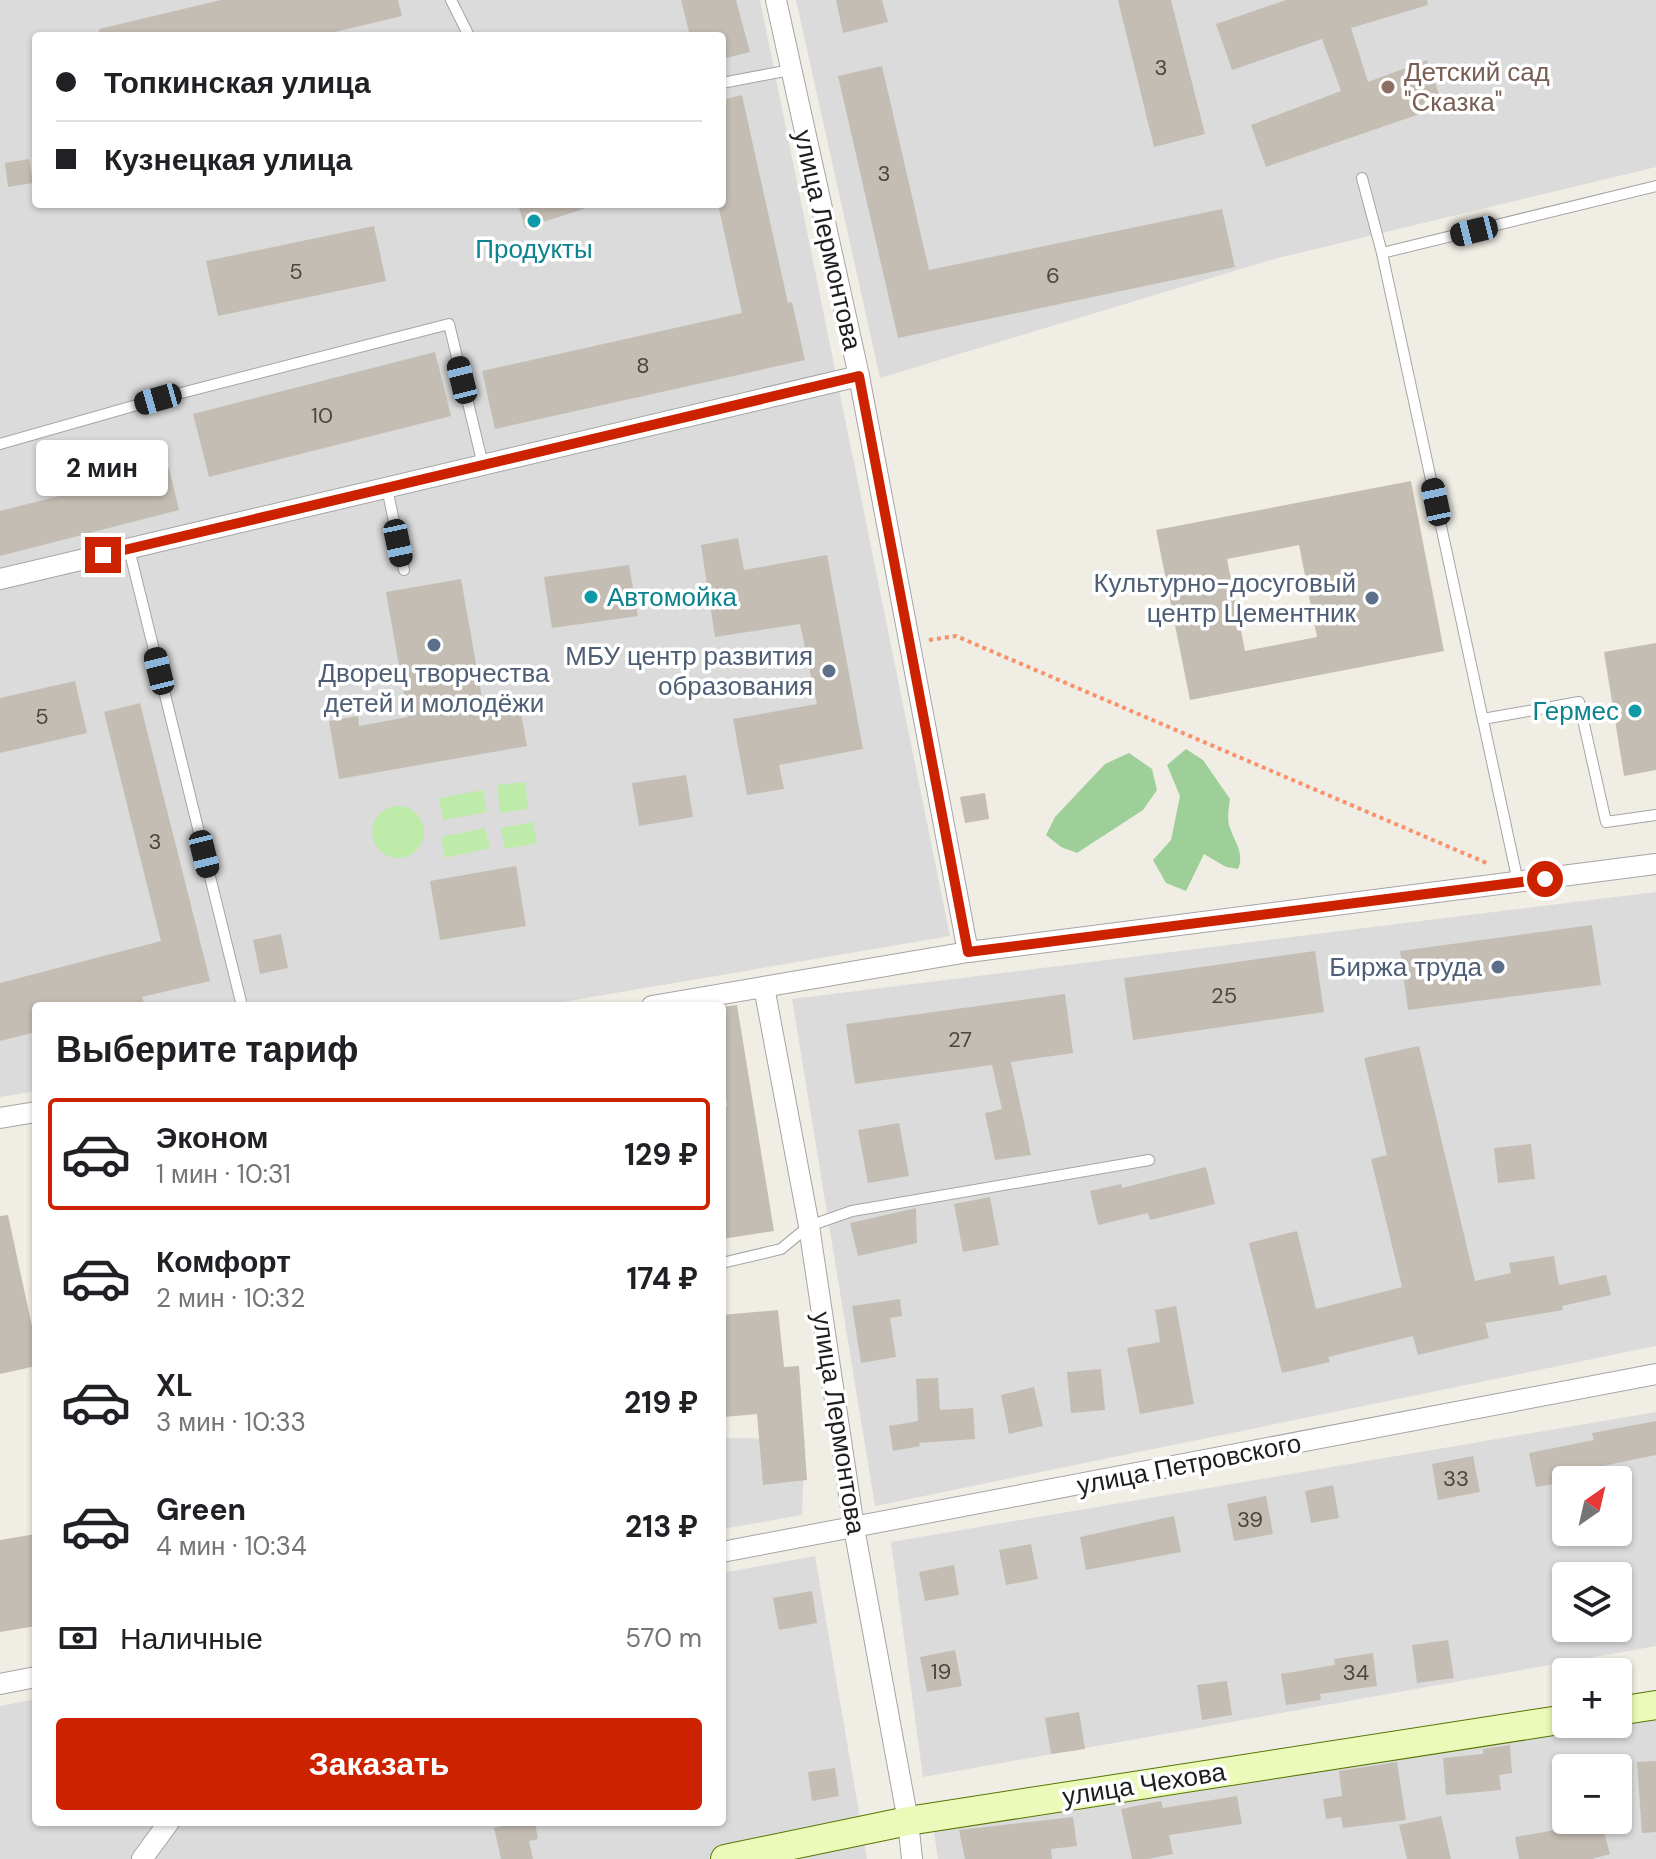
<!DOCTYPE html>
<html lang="ru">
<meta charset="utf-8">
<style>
:root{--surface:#fff;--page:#f6f6f6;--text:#202124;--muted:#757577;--line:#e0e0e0;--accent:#c20}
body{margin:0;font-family:"DM Sans",sans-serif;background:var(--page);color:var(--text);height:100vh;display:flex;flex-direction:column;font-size:30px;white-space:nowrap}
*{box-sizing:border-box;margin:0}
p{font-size:26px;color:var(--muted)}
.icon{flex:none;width:44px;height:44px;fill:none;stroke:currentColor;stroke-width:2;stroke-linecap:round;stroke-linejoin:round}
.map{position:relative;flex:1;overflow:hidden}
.panel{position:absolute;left:32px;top:1002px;width:694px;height:824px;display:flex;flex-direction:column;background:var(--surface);border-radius:8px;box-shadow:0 2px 6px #0004}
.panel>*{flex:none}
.banner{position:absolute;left:32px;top:32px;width:694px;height:176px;border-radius:8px;box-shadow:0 2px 6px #0004;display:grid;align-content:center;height:176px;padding:0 24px;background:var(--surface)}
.needle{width:52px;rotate:34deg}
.tools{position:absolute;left:1552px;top:1466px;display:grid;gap:16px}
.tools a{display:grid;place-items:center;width:80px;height:80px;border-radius:8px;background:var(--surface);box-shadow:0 2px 6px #0004;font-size:40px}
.end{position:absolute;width:36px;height:36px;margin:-18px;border:10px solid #c20;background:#fff;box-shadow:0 0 0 4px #fff}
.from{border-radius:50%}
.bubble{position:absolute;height:56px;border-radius:8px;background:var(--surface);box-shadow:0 2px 6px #0004;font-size:26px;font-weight:700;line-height:56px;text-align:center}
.car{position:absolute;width:24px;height:48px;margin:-24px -12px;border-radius:10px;box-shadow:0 0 6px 2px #0007;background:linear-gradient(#222 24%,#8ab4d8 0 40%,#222 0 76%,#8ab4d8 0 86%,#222 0)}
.banner b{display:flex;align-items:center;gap:28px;height:76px;font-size:30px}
.banner b+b{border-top:2px solid var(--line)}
.banner i{width:20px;height:20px;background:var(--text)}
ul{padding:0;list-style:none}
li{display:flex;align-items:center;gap:24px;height:112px;margin:0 16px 12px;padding:0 8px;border:4px solid transparent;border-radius:8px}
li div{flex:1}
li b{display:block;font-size:30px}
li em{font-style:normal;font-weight:700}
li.on{border-color:var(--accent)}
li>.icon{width:72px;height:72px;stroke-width:1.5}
h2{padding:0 24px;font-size:36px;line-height:96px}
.pay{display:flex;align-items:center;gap:20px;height:88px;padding:0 24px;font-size:30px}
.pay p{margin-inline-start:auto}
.button{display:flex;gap:16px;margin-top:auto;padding:16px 24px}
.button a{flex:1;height:92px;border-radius:8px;background:var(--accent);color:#fff;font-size:32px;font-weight:700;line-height:92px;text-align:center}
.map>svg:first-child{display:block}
.residential{fill:#dcdbdb;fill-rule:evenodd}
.grass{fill:#beeaaa}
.forest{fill:#9fcf99}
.building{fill:#c4bdb3;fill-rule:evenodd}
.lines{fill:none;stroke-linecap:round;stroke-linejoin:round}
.lane-casing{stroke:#a5a5a5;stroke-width:12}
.street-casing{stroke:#a5a5a5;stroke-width:22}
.secondary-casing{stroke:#567604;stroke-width:30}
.path{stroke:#fa916a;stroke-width:4;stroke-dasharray:4 4;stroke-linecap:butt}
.lane{stroke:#fff;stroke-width:10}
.street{stroke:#fff;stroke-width:20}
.secondary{stroke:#ebfab8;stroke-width:28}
.route{stroke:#c20;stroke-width:10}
.education-dot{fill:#8d6e63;stroke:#fff;stroke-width:3}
.culture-dot{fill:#0f9aa8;stroke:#fff;stroke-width:3}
.service-dot{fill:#5c6f8a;stroke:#fff;stroke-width:3}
.labels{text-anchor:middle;stroke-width:7;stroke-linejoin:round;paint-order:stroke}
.number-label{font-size:22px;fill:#484643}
.education-label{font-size:26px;fill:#785e54;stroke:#fff;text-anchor:start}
.street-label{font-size:26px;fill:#1e1e1e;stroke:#fff}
.culture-label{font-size:26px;fill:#0d838f;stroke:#fff}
.service-label{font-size:26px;fill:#4e5e75;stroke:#fff;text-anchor:end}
</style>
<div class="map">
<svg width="1656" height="1859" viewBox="0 0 1656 1859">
<rect width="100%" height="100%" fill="#efede4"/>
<!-- residential -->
<g class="residential">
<path d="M0 0H760L950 936 539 1006H36V1091L0 1097ZM36 36H722V204H36Z"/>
<path d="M796 0H1656V167L1274 259 880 378Z"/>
<path d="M1656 892V1346L875 1506 792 999Z"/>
<path d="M1656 1412V1646L923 1777 891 1542ZM1566 1480H1618V1532H1566ZM1566 1576H1618V1628H1566Z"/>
<path d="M722 1438 805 1439 802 1515 722 1529Z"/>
<path d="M815 1556 867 1859H0V1706L36 1699V1822H722V1573Z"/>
<path d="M1656 1719V1859H938L933 1825ZM1566 1768H1618V1820H1566Z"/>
</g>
<!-- grass -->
<g class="grass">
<path d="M525 782 528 809 500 813 497 785Z"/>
<path d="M483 790 487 812 443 820 439 798Z"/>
<circle cx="398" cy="832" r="26"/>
<path d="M533 822 537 843 505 849 501 828Z"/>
<path d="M485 828 490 848 445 858 441 837Z"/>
</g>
<!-- forest -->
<g class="forest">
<path d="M1186 749 1203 760 1230 799C1229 807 1227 817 1229 825 1234 842 1245 852 1238 869L1226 867 1204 854 1186 891 1166 883 1153 860 1171 840 1180 796 1167 765Z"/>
<path d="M1129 753 1152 769 1157 790 1143 810 1077 853 1061 847 1046 835 1055 817 1105 764Z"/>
</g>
<!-- building -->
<g class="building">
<path d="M221 0H398L402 16 318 36H100L99 29Z"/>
<path d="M681 0H736L750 52 722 59V36H690Z"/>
<path d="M836 0H882L888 22 843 33Z"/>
<path d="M1118 0H1171L1205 134 1154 147Z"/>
<path d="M1286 0H1427L1428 5 1351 28 1368 82 1427 60 1443 106 1266 167 1251 125 1341 91 1322 39 1232 70 1216 24Z"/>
<path d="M882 66 929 270 1222 209 1235 267 898 338 838 76Z"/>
<path d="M742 95 788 303 792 302 805 360 495 429 482 371 742 313 718 204H722V100Z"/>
<path d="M29 159 33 183 8 187 5 163Z"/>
<path d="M518 204H585L586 208 525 228Z"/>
<path d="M374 226 386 281 218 316 206 261Z"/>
<path d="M435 352 451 416 209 477 193 414Z"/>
<path d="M169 468 179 510 0 556V511Z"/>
<path d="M1411 481 1444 651 1190 700 1156 530ZM1299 545 1317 637 1245 651 1227 559Z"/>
<path d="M738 538 744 570 827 555 863 749 779 765 784 789 747 795 733 719 817 704 800 624 715 637 701 545Z"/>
<path d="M629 565 638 616 552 628 544 577Z"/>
<path d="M461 579 483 703 518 697 527 746 339 779 329 721 358 716 359 726 408 717 386 592Z"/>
<path d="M1656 643V770L1624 776 1604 652Z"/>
<path d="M75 681 87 733 0 753V698Z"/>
<path d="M140 703 210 981 142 997 145 1006H36V1032L0 1041V983L161 941 104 712Z"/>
<path d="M686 775 693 817 639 826 632 783Z"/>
<path d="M985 793 989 819 965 823 960 797Z"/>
<path d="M516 866 526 926 440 940 430 881Z"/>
<path d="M1592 925 1601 985 1408 1010 1400 951Z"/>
<path d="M281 934 288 968 260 974 253 940Z"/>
<path d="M1315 951 1324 1012 1133 1040 1124 978Z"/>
<path d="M1065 994 1073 1053 1011 1062 1031 1155 995 1160 985 1113 1002 1109 992 1065 855 1084 846 1024Z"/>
<path d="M737 1005 774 1231 722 1239V1107L727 1106 722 1074V1007Z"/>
<path d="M1419 1046 1475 1281 1511 1273 1509 1263 1554 1256 1559 1285 1606 1275 1611 1295 1562 1306 1563 1310 1485 1323 1489 1338 1418 1355 1413 1336 1328 1357 1330 1362 1282 1373 1249 1243 1297 1231 1316 1309 1402 1287 1371 1159 1387 1155 1364 1058Z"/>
<path d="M899 1123 909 1176 868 1183 858 1130Z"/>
<path d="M1531 1144 1535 1179 1498 1183 1494 1148Z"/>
<path d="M1206 1167 1215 1204 1150 1220 1148 1213 1098 1225 1090 1191 1121 1184 1122 1188Z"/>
<path d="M990 1197 999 1245 963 1252 954 1204Z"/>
<path d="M916 1208 917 1243 858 1256 850 1223Z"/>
<path d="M8 1215 36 1345V1366L0 1374V1216Z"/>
<path d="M900 1299 902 1316 890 1318 896 1357 861 1363 852 1306Z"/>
<path d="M1176 1306 1194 1404 1140 1414 1127 1348 1160 1342 1155 1310Z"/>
<path d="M778 1310 784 1367 799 1366 807 1480 763 1485 757 1414 724 1417 722 1315Z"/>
<path d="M1101 1369 1105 1410 1071 1413 1067 1372Z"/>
<path d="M938 1378 940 1410 973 1408 975 1439 919 1443 920 1446 893 1451 889 1426 918 1421 916 1379Z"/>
<path d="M1034 1387 1043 1426 1009 1434 1001 1395Z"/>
<path d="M1656 1421V1455L1568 1473 1569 1480 1566 1482 1536 1487 1529 1453 1594 1440 1592 1433Z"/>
<path d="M1473 1456 1480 1492 1438 1500 1432 1464Z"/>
<path d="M1333 1485 1339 1518 1311 1523 1305 1491Z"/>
<path d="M1266 1496 1273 1534 1234 1541 1227 1504Z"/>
<path d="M1174 1516 1181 1552 1086 1570 1080 1537Z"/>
<path d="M36 1534V1626L0 1632V1540Z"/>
<path d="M1031 1544 1038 1579 1006 1585 999 1550Z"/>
<path d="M954 1565 959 1595 925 1601 919 1572Z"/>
<path d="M812 1591 817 1623 779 1630 773 1598Z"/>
<path d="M1448 1640 1454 1678 1417 1683 1412 1645Z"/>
<path d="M955 1650 962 1686 927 1692 920 1657Z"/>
<path d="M1373 1653 1377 1686 1320 1694 1321 1700 1286 1705 1281 1674 1335 1665 1334 1659Z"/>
<path d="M1227 1681 1232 1715 1202 1720 1197 1685Z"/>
<path d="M1079 1712 1085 1749 1051 1754 1045 1718Z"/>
<path d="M1510 1745 1512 1773 1499 1775 1501 1790 1446 1795 1443 1758 1483 1754V1749Z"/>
<path d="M1656 1761V1832L1642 1833 1637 1762Z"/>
<path d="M1397 1762 1406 1820 1343 1828 1341 1817 1326 1819 1323 1799 1342 1796 1339 1771Z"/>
<path d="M835 1768 839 1796 812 1801 808 1772Z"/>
<path d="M1237 1796 1242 1824 1169 1835 1173 1854 1148 1859H1132L1121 1809 1161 1801 1163 1808Z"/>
<path d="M1441 1816 1451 1859H1407L1399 1825Z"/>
<path d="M1073 1817 1077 1846 1051 1849 1052 1859H965L959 1830Z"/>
<path d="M1571 1820H1601L1610 1854 1592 1859H1519L1515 1837 1573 1827Z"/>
<path d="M520 1822H535L538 1839 529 1841 533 1859H501L494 1828Z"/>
</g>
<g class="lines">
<defs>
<g id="lane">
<path d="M451 0 469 36"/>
<path d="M722 83 790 70"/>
<path d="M1362 178 1382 253"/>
<path d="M0 444 158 399 449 324 483 465"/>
<path d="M387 488 404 570"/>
<path d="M129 549 242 1006"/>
<path d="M1483 719 1579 702 1606 822 1656 815"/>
<path d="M1518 882 1382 253 1656 186"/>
<path d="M722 1263 781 1249 809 1226 852 1211 1149 1160"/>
</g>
<g id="street">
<path d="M776 0 859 376 968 952"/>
<path d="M0 579 859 376"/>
<path d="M764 987 809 1226 854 1528 908 1821 912 1859"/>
<path d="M652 1006 968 952 1656 864"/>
<path d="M0 1118 36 1112"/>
<path d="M722 1552 1656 1374"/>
<path d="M0 1684 36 1677"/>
<path d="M142 1859 169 1822"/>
</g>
<g id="secondary">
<path d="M1618 1711 1656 1705"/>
<path d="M725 1859 908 1821 1566 1719"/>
</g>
</defs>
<!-- lane casing -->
<use href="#lane" class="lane-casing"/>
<!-- street casing -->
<use href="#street" class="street-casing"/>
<!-- secondary casing -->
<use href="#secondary" class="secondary-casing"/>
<!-- path -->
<path class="path" d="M929 640 956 636 1489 864"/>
<!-- lane -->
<use href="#lane" class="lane"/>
<!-- street -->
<use href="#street" class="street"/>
<!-- secondary -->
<use href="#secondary" class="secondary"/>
</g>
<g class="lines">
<!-- route -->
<path class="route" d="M103 555 859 376 968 952 1545 879"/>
</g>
<!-- markers -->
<circle class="education-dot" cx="1388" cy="87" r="8"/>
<g class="culture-dot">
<circle cx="534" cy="221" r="8"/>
<circle cx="591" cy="597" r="8"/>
<circle cx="1635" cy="711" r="8"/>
</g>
<g class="service-dot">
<circle cx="1372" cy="598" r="8"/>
<circle cx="434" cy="645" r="8"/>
<circle cx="829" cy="671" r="8"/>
<circle cx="1498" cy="967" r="8"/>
</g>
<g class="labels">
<!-- number labels -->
<g class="number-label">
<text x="1161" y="75">3</text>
<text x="884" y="181">3</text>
<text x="296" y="279">5</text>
<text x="1053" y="283">6</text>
<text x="643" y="373">8</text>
<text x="322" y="423">10</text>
<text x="42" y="724">5</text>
<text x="155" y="849">3</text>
<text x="1224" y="1003">25</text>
<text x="960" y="1047">27</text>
<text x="1456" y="1486">33</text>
<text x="1250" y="1527">39</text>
<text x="941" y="1679">19</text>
<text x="1356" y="1680">34</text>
</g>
<!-- education labels -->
<g class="education-label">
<text x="1404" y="81">Детский сад<tspan x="1404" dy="30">"Сказка"</tspan></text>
</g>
<!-- street labels -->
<g class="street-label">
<text transform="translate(828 240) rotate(77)" y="9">улица Лермонтова</text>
<text transform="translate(839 1423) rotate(81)" y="9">улица Лермонтова</text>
<text transform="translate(1189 1464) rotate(-11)" y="9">улица Петровского</text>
<text transform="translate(1144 1784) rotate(-9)" y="9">улица Чехова</text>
</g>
<!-- culture labels -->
<g class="culture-label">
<text x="534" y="258">Продукты</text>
<text x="607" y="606" text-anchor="start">Автомойка</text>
<text x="1619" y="720" text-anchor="end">Гермес</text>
</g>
<!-- service labels -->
<g class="service-label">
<text x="1356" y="592">Культурно-досуговый<tspan x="1356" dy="30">центр Цементник</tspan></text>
<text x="813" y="665">МБУ центр развития<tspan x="813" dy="30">образования</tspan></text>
<text x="434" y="682" text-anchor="middle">Дворец творчества<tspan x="434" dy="30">детей и молодёжи</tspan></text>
<text x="1482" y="976">Биржа труда</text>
</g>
</g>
</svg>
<div class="tools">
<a><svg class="needle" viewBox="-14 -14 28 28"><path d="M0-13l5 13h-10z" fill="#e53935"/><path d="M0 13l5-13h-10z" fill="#757577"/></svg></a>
<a><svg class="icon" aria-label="layers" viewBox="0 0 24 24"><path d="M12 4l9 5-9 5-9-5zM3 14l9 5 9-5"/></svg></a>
<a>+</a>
<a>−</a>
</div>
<i class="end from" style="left:1545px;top:879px"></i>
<i class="end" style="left:103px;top:555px"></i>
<div class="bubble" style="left:36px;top:440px;width:132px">2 мин</div>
<i class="car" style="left:1474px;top:231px;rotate:256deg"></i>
<i class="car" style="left:462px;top:380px;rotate:346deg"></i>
<i class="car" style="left:158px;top:399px;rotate:254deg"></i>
<i class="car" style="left:1436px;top:502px;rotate:348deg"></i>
<i class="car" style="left:398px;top:543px;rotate:168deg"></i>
<i class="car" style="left:159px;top:671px;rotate:346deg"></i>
<i class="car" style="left:204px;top:854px;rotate:166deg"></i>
<div class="banner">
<b><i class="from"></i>Топкинская улица</b>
<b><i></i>Кузнецкая улица</b>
</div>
<section class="panel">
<h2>Выберите тариф</h2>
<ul>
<li class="on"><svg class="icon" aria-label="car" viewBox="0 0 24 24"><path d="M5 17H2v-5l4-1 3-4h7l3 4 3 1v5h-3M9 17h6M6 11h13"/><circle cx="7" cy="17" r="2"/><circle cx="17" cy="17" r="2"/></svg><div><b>Эконом</b><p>1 мин · 10:31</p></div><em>129 ₽</em></li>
<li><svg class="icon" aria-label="car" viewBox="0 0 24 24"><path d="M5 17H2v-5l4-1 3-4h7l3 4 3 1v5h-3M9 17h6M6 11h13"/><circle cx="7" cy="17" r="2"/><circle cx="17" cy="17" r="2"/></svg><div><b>Комфорт</b><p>2 мин · 10:32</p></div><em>174 ₽</em></li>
<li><svg class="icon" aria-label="car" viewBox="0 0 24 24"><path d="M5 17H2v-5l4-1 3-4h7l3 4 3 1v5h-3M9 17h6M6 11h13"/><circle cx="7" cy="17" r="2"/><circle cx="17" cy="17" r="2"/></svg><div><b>XL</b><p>3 мин · 10:33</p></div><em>219 ₽</em></li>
<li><svg class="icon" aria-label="car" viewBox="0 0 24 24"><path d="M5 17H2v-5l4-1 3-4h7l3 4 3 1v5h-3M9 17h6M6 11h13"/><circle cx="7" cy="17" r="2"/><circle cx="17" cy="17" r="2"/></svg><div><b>Green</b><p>4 мин · 10:34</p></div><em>213 ₽</em></li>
</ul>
<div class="pay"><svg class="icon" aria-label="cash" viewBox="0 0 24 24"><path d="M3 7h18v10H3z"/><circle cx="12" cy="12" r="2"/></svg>Наличные<p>570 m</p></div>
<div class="button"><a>Заказать</a></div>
</section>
</div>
